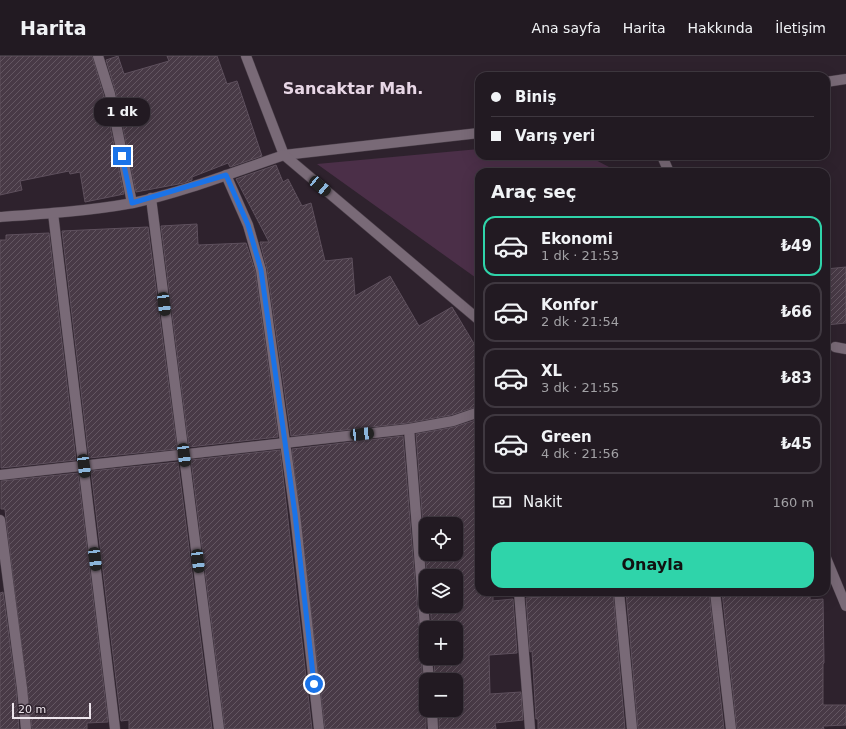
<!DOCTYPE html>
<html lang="tr">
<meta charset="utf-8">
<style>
:root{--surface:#221a22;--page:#2a232a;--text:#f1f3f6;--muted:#a2a1a5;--line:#3f3840;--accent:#2fd4aa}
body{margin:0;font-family:"DejaVu Sans",sans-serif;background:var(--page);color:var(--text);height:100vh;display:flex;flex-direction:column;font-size:15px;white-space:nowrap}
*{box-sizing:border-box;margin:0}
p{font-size:13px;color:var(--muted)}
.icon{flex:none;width:22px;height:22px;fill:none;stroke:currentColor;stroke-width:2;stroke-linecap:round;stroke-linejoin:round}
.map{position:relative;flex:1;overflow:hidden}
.side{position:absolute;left:475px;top:112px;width:355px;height:428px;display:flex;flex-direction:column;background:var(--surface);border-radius:12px;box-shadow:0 4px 16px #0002,0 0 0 1px var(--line)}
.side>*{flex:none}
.hud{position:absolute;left:475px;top:16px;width:355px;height:88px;border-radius:12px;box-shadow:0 4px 16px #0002,0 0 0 1px var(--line);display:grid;align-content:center;height:88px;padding:0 16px;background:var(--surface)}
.tools{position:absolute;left:419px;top:461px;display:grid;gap:8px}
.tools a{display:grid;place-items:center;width:44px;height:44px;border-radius:8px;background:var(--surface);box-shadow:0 4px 16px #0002,0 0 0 1px var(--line);font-size:20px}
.scale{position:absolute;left:12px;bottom:10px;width:79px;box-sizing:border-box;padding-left:4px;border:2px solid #ede5ec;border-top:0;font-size:11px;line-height:14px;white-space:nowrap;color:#ede5ec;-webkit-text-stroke:3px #2e222d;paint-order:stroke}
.end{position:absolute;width:18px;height:18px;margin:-9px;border:5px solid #1a73e8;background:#fff;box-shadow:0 0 0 2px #fff}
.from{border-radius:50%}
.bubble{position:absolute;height:28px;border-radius:12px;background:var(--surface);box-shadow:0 4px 16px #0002,0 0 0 1px var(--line);font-size:13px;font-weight:700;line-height:28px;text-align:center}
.car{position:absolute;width:12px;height:24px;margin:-12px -6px;border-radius:5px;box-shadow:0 0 3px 1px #0007;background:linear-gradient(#222 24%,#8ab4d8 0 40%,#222 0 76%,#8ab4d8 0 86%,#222 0)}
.hud b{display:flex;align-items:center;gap:14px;height:38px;font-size:15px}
.hud b+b{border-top:1px solid var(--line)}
.hud i{width:10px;height:10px;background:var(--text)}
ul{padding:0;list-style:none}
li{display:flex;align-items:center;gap:12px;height:60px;margin:0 8px 6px;padding:0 8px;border:2px solid var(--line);border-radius:12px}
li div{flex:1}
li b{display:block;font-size:15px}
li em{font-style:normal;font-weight:700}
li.on{border-color:var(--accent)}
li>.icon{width:36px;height:36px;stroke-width:1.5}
h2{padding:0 16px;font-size:18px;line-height:48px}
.pay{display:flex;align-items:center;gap:10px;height:44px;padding:0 16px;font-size:15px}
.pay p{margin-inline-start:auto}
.button{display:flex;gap:8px;margin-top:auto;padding:8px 16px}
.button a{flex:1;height:46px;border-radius:12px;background:var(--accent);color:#111;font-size:16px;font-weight:700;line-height:46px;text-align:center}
header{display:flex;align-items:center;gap:24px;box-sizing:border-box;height:56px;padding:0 20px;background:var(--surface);border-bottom:1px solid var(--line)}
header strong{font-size:19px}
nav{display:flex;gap:22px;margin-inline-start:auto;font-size:14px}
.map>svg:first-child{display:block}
.park{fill:#4b2f48}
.building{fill:url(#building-hatch);stroke:#5e505d;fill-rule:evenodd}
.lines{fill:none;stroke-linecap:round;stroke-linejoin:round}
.minor-casing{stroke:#4a3f49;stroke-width:11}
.minor{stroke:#796a77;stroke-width:10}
.route{stroke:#1a73e8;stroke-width:5}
.labels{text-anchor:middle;stroke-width:3.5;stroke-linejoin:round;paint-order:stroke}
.district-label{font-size:16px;font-weight:bold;fill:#e8d7e6;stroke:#2e222d}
</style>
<header>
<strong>Harita</strong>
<nav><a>Ana sayfa</a><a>Harita</a><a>Hakkında</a><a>İletişim</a></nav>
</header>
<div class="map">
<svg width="846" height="673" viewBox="0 0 846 673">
<defs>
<pattern id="building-hatch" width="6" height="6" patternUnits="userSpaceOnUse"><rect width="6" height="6" fill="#483a46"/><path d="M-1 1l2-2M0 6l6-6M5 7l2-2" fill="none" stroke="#635661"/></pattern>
</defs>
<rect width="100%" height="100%" fill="#2e222d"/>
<!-- park -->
<path class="park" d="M479 93V100H588L609 111 611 116H479V224L317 108Z"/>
<!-- building -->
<g class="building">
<path d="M0 0H92L104 40 124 138 85 146 80 116 70 118 69 115 20 125 22 134 0 139Z"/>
<path d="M118 0 124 18 169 5 167 0H217L227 28 237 25 262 100 230 111 228 107 192 121V124L184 127 136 136 116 37 106 4Z"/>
<path d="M276 109 283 126 288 123 302 150 311 147 325 205 352 202 355 240 390 220 419 270 452 251 479 296V350L451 359 408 367 291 380 267 213 260 186H269L236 123Z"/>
<path d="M197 168 198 189 246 187 255 215 278 381 189 391 161 170Z"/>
<path d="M148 171 177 393 89 402 62 175Z"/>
<path d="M49 177 76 404 1 412 0 184H6V179Z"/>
<path d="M846 211V267L826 269V213Z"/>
<path d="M479 363V538L493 537V545L513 543 517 597 489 599 490 638 521 636 523 664 495 667 496 673H439V654H456V624H435L434 602H456V572H432L430 550H456V520H427L416 378 454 371ZM426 468H456V498H426Z"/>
<path d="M403 380 420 585 421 588 426 590V596L421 599V603L423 625 426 630V673H325L292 393Z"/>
<path d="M280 394 312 673H225L191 404Z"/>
<path d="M178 406 212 673H129V664L121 665 91 415Z"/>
<path d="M78 417 108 666 87 667V673H32L6 463 5 453H1V425Z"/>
<path d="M3 536 16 633 19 673H0V537Z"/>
<path d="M541 536H613L625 673H538V663H536L532 595 530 596 526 542 541 541Z"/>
<path d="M626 536H709L724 673H638Z"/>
<path d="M722 536H810V544L823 543 824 607 823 608V649H846V669L823 670 824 673H737Z"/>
</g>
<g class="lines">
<defs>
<g id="minor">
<path d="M98 0 110 38 132 147"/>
<path d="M246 0 284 99 479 77"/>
<path d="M826 26 846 23"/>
<path d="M662 100 669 116"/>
<path d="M226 119 248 169 261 214 295 458 319 673"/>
<path d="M151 142 219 673"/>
<path d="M53 157 115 673"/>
<path d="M0 161C44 158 89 155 133 147 184 136 234 116 284 99L479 264"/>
<path d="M835 291 846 293"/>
<path d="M409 373 426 584"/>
<path d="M0 419 409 373 453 365 479 356"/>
<path d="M0 464 22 632 26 673"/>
<path d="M826 502 846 550"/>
<path d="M519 536 530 673"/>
<path d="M619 536 632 673"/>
<path d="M715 536 731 673"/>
<path d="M427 602 429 624"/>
<path d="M432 654 433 673"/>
</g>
</defs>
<!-- minor casing -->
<use href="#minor" class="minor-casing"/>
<!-- minor -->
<use href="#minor" class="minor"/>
</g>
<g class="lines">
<!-- route -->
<path class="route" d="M122 100 132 147 226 119 248 169 261 214 295 458 314 628"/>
</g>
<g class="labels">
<!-- district labels -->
<g class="district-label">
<text x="353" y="38">Sancaktar Mah.</text>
</g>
</g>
</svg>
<div class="tools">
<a><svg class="icon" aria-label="locate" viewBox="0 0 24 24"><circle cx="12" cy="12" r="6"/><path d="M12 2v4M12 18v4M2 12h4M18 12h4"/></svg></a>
<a><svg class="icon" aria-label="layers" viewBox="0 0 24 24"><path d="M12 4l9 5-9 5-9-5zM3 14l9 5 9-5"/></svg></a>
<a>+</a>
<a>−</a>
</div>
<div class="scale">20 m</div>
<i class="end from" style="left:314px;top:628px"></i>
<i class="end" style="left:122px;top:100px"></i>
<div class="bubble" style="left:94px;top:42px;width:56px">1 dk</div>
<i class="car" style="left:320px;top:130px;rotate:130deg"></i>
<i class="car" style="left:164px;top:248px;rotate:173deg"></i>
<i class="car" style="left:362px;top:378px;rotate:84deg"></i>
<i class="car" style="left:184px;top:399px;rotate:173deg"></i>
<i class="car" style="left:84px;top:410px;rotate:173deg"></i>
<i class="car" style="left:95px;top:503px;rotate:173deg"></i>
<i class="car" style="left:198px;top:505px;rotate:173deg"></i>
<div class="hud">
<b><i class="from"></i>Biniş</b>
<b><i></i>Varış yeri</b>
</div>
<section class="side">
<h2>Araç seç</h2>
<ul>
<li class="on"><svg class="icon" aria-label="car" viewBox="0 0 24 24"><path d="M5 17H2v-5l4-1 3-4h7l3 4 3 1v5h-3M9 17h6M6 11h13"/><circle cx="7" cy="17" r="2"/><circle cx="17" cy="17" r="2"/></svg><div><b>Ekonomi</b><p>1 dk · 21:53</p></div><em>₺49</em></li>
<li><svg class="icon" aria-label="car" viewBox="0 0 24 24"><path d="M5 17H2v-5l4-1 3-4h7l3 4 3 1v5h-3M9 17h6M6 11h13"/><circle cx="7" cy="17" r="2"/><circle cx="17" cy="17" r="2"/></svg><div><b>Konfor</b><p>2 dk · 21:54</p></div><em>₺66</em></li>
<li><svg class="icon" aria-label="car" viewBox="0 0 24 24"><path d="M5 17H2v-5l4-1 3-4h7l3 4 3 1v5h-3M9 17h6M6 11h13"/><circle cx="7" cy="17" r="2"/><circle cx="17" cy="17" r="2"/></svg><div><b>XL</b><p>3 dk · 21:55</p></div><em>₺83</em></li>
<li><svg class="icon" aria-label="car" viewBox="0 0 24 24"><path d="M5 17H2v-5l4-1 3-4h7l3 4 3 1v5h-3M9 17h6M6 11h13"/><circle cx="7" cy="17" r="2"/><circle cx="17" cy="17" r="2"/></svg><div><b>Green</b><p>4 dk · 21:56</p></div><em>₺45</em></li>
</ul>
<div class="pay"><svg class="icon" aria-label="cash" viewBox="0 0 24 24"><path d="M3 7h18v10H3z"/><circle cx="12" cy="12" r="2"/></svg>Nakit<p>160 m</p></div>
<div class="button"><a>Onayla</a></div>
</section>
</div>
